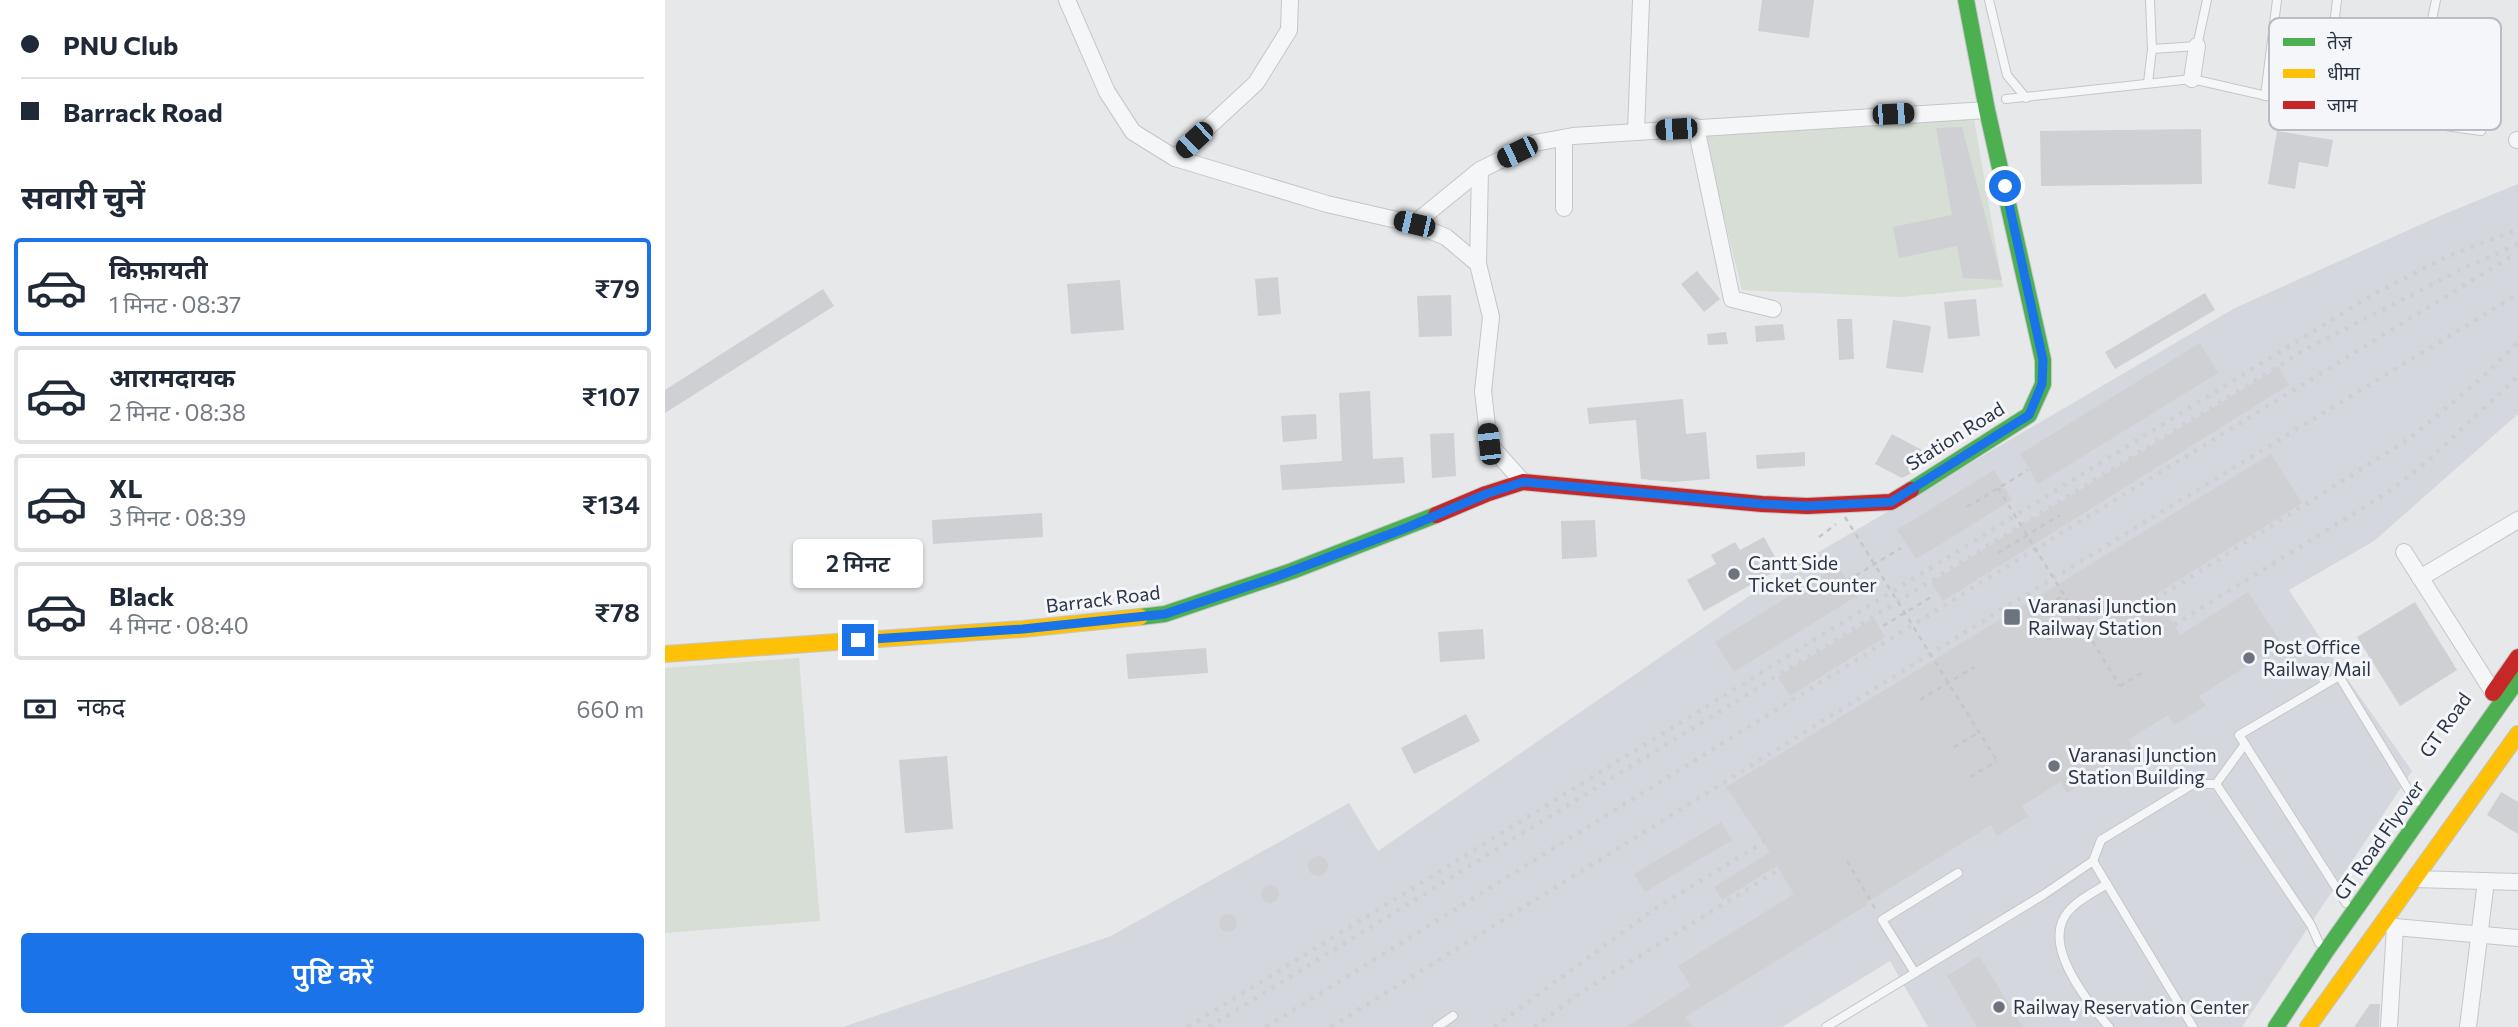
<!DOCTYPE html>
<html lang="hi">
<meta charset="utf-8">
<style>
:root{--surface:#fff;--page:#f2f2f3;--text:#1f2937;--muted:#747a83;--line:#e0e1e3;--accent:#1a73e8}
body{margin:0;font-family:Commissioner,"Noto Sans Devanagari",sans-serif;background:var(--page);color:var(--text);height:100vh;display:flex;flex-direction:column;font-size:26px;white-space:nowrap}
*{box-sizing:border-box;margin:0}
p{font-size:23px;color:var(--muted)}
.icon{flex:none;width:38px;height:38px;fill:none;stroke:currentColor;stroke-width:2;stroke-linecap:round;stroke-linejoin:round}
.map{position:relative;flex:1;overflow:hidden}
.drawer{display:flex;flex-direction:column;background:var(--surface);width:665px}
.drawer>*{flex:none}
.banner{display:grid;align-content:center;height:154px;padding:0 21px;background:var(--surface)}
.end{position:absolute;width:32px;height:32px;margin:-16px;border:9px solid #1a73e8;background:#fff;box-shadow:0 0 0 4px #fff}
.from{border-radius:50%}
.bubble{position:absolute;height:49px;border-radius:7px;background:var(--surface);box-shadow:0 2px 5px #0004;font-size:23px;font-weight:600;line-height:49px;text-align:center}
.car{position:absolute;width:21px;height:42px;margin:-21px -10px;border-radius:9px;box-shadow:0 0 5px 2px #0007;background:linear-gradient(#222 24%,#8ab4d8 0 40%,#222 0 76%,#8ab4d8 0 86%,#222 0)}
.banner b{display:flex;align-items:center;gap:24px;height:66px;font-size:26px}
.banner b+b{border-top:2px solid var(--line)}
.banner i{width:18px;height:18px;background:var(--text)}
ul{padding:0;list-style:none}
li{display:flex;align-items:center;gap:21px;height:98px;margin:0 14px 10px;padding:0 7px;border:4px solid var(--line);border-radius:7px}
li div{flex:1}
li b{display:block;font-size:26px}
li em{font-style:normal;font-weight:600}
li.selected{border-color:var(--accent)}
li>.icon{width:63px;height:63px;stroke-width:1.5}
h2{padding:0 21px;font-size:32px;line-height:84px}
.pay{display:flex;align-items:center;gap:18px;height:77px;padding:0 21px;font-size:26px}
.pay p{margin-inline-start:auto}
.button{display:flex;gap:14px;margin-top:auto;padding:14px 21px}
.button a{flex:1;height:80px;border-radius:7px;background:var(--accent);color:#fff;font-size:28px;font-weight:600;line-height:80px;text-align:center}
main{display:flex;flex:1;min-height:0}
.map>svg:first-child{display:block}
.built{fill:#d4d7dd}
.green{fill:#d6ded6}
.building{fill:#ced0d3}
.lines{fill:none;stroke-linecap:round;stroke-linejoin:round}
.lane-casing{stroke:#c4c6c8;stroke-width:10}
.street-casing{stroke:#c4c6c8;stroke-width:18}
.fast-casing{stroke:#c4c6c8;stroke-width:18}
.slow-casing{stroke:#c4c6c8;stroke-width:18}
.jam-casing{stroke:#c4c6c8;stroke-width:18}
.path{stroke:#c5c6ca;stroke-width:2.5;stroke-dasharray:5 5;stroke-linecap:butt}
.lane{stroke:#f5f6f7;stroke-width:8}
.street{stroke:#f5f6f7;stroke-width:16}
.fast{stroke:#4caf50;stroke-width:16}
.slow{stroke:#ffc107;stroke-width:16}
.jam{stroke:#c62828;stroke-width:16}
.rail{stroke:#cecfd2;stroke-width:4.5;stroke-dasharray:3.5 7;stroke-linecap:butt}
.path-bridge{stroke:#c5c6ca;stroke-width:2.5;stroke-dasharray:5 5;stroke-linecap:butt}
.route{stroke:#1a73e8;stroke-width:9}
.poi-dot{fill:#6c737f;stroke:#f4f6f9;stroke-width:2.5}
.labels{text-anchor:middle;stroke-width:6;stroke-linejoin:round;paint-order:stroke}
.street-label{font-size:19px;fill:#2b3445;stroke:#f4f6f9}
.poi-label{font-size:19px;fill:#2b3445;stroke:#f4f6f9;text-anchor:start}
.key{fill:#f4f6f9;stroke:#b8bcc3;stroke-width:2}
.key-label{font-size:19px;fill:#2b3445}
</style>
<main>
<section class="drawer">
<div class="banner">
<b><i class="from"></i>PNU Club</b>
<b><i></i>Barrack Road</b>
</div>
<h2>सवारी चुनें</h2>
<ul>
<li class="selected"><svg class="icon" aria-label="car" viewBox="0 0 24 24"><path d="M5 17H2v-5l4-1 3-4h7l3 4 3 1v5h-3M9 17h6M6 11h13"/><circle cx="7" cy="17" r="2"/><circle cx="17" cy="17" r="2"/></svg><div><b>किफ़ायती</b><p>1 मिनट · 08:37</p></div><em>₹79</em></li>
<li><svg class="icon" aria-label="car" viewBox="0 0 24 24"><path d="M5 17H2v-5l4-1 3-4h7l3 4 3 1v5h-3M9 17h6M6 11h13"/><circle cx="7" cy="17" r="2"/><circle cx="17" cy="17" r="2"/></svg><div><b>आरामदायक</b><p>2 मिनट · 08:38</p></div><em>₹107</em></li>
<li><svg class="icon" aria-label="car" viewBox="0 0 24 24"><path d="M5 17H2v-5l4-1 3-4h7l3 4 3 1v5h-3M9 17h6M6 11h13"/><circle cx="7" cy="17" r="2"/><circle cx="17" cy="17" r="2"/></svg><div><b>XL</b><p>3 मिनट · 08:39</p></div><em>₹134</em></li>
<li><svg class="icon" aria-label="car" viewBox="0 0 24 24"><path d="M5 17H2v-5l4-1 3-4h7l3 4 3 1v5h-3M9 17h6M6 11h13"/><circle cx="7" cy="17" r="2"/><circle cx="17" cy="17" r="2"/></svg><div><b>Black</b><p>4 मिनट · 08:40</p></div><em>₹78</em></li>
</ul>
<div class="pay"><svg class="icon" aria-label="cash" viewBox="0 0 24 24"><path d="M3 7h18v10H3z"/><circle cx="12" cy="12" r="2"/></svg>नकद<p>660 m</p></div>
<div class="button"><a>पुष्टि करें</a></div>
</section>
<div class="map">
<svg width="1853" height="1027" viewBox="0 0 1853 1027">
<rect width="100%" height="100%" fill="#e6e8ea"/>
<!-- built -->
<path class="built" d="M1853 184V414L1709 541 1624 590 1674 667 1747 771 1577 1027H1263L1225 961 1117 1027H178L446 936 684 803 713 851 1118 573 1570 308 1777 215Z"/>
<!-- green -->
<g class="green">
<path d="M1308 113 1338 287 1236 297 1077 290 1038 133Z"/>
<path d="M134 658 155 921 0 933V668Z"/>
</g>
<!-- building -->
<g class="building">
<path d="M1097 0H1149L1144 38 1093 31Z"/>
<path d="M1297 127 1337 280 1298 278 1292 246 1234 258 1228 227 1287 215 1271 128Z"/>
<path d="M1536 129 1537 184 1376 186 1375 131Z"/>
<path d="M1612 131 1668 140 1663 167 1634 162 1630 189 1603 184Z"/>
<path d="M1032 271 1055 299 1039 312 1016 284Z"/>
<path d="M613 277 616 314 593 316 590 279Z"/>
<path d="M455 280 459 330 406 334 402 284Z"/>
<path d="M158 289 169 306 0 413V390Z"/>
<path d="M1540 293 1550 310 1450 369 1440 352Z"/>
<path d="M786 295 787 336 754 337 752 296Z"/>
<path d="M1311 299 1315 336 1283 339 1279 302Z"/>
<path d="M1172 319H1187L1189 359 1174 360Z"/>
<path d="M1228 320 1266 326 1258 373 1221 368Z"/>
<path d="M1118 324 1120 340 1091 342 1090 326Z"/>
<path d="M1061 332 1063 344 1043 345 1042 334Z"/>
<path d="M1535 343 1553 373 1373 484 1355 454Z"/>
<path d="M1614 367 1624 385 1278 601 1266 582Z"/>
<path d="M705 391 708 459 738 457 740 483 617 490 615 465 677 461 674 393Z"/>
<path d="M1018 399 1021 434 1041 432 1045 479 1008 482 976 479 971 420 924 424 922 408Z"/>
<path d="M651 414 652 439 618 442 616 416Z"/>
<path d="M789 433 791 476 767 478 765 434Z"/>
<path d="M1227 434 1257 450 1245 474 1237 478 1210 464Z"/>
<path d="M1140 452V466L1092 469 1091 455Z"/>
<path d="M1606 454 1637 503 1491 594 1515 635 1583 592 1617 644 1534 696 1541 706 1509 725 1503 715 1463 740 1470 751 1402 793 1395 782 1357 806 1363 816 1332 836 1326 825 1201 903 1202 905 1020 1017 1027 1027H961L1026 986 1013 966 1129 894 1112 866 1057 900 1049 887 1105 852 1061 787Z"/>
<path d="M1329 470 1347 500 1251 559 1232 530Z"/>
<path d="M377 513 378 537 268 544 267 520Z"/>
<path d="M930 520 932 557 897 559 896 521Z"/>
<path d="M1099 537 1116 568 1039 611 1022 580 1051 564 1046 555 1070 542 1075 550Z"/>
<path d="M1173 566 1192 596 1069 672 1050 642Z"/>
<path d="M1750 602 1792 670 1735 706 1692 637Z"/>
<path d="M1209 618 1220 637 1125 696 1113 677Z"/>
<path d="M818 629 820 659 775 662 773 632Z"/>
<path d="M541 648 543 673 463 679 461 654Z"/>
<path d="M801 714 815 741 749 774 736 748Z"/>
<path d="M282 756 288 829 240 833 234 760Z"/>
<path d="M1836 792 1853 802V834L1822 815Z"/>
<path d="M1056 822 1067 840 980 892 969 874Z"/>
<circle cx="653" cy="866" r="10"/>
<circle cx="605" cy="894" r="9"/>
<circle cx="563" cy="923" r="9"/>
<path d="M1314 956 1332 985 1358 1027H1312L1282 976Z"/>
<path d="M1705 1004H1715L1714 1027H1689Z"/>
</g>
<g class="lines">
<defs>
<g id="lane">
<path d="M1324 0 1342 75 1361 98"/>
<path d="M1487 49 1532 46 1542 0"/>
<path d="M1483 83 1487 49 1485 0"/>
<path d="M1600 96 1612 0"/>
<path d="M1341 99 1527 79 1659 109 1816 131"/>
<path d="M1659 109 1672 0"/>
<path d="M1755 122 1763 40 1771 0"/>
<path d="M1551 784 1580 744"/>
<path d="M1442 884C1426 894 1404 904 1397 922 1384 954 1425 1005 1444 1027"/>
<path d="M1681 903 1574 735 1674 676 1751 802"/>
<path d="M1250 973 1217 920 1293 873"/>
<path d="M772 1027 788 1016"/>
<path d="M1161 1027 1378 895 1428 861"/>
<path d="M1528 1027 1428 861 1436 840 1528 784H1551L1646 925 1654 943"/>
</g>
<g id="street">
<path d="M402 0 442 92 468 132 510 158"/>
<path d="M625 0 624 30 591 83 510 158 662 204 749 224 781 237 813 264 826 317 818 391 824 444 858 482"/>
<path d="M1527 79 1532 46"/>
<path d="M1031 127 1067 299 1108 309"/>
<path d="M971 132 976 0"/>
<path d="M899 138V208"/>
<path d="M1852 140H1853"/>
<path d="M749 224 815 170 870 143 908 136 1322 110"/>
<path d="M813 264 815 170"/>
<path d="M1739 552 1828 692"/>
<path d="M1755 578 1853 520"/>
<path d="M1749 879 1853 882"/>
<path d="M1720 922 1730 927 1853 938"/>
<path d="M1724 1027 1730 927"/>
<path d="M1803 1027 1821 881"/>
</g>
<g id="fast">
<path d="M1246 490 1364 415 1378 384V360L1322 110 1301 0"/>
<path d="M475 617 500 614 627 571 771 515"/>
<path d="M1611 1027 1659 954 1853 679"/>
</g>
<g id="slow">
<path d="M0 654 358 629 475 617"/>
<path d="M1643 1027 1853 734"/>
</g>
<g id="jam">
<path d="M771 515 821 494 858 482 1097 504 1142 506 1226 502 1246 490"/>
<path d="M1828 693 1853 657"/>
</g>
</defs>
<!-- lane casing -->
<use href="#lane" class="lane-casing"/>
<!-- street casing -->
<use href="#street" class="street-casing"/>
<!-- fast casing -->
<use href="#fast" class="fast-casing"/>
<!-- slow casing -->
<use href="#slow" class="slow-casing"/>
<!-- jam casing -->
<use href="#jam" class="jam-casing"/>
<!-- path -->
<g class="path">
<path d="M1302 507 1363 470"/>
<path d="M1154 537 1171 524"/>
<path d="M1333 553 1395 515"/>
<path d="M1182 581 1236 548"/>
<path d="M1366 616 1399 595"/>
<path d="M1218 626 1266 597"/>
<path d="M1382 640 1415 621"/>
<path d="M1455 686 1478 672"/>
<path d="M1255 700 1309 667"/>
<path d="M1289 747 1314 732"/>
<path d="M1305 777 1332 761"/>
<path d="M1182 861 1211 910"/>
</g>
<!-- lane -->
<use href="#lane" class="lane"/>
<!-- street -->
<use href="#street" class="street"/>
<!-- fast -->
<use href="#fast" class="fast"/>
<!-- slow -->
<use href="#slow" class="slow"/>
<!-- jam -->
<use href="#jam" class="jam"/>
<!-- rail -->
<g class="rail">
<path d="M523 1027 1707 295 1781 257 1853 229"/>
<path d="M544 1027 1643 348 1795 270 1853 244"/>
<path d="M601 1027 1320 580 1850 254"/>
<path d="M666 1027 1336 610 1853 294"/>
<path d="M829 1027 988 910 1374 673 1745 438 1818 377 1853 342"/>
<path d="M869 1027 918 991 1722 493 1763 461 1853 376"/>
</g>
<!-- path-bridge -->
<g class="path-bridge">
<path d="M1333 488 1455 686"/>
<path d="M1180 517 1332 761"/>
</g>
</g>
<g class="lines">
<!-- route -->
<path class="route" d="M193 640 358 629 500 614 608 578 741 528 821 494 858 482 1097 504 1142 506 1226 502 1364 415 1377 384 1378 360 1340 186"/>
</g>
<!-- markers -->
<g class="poi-dot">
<circle cx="1069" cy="574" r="7"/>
<rect x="1338" y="608" width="18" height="18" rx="3.5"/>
<circle cx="1584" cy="658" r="7"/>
<circle cx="1389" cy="766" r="7"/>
<circle cx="1334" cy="1007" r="7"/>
</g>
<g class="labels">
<!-- street labels -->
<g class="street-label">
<text transform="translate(1290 436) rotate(-32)" y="7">Station Road</text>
<text transform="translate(438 599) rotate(-7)" y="7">Barrack Road</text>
<text transform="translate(1780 725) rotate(-55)" y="7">GT Road</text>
<text transform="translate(1714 840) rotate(-55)" y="7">GT Road Flyover</text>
</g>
<!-- poi labels -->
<g class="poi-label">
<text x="1083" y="570">Cantt Side<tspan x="1083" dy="22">Ticket Counter</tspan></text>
<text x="1363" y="613">Varanasi Junction<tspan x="1363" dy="22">Railway Station</tspan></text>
<text x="1598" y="654">Post Office<tspan x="1598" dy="22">Railway Mail</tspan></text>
<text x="1403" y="762">Varanasi Junction<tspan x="1403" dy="22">Station Building</tspan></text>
<text x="1348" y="1014">Railway Reservation Center</text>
</g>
</g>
<!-- legend -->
<rect x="1604" y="18" width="232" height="112" rx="10" class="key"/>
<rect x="1618" y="38" width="32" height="8" fill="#4caf50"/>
<rect x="1618" y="69" width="32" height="9" fill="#ffc107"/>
<rect x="1618" y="101" width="32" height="8" fill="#c62828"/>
<g class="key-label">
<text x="1662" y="49">तेज़</text>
<text x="1662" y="80">धीमा</text>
<text x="1662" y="112">जाम</text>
</g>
</svg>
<i class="end from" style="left:1340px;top:186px"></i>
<i class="end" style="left:193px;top:640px"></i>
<div class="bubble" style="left:128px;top:539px;width:130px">2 मिनट</div>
<i class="car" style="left:1228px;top:114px;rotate:87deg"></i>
<i class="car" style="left:1011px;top:129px;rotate:266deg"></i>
<i class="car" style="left:529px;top:140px;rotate:227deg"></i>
<i class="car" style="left:852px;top:152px;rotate:244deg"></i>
<i class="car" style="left:749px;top:224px;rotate:283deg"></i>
<i class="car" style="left:824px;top:444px;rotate:354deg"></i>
</div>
</main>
